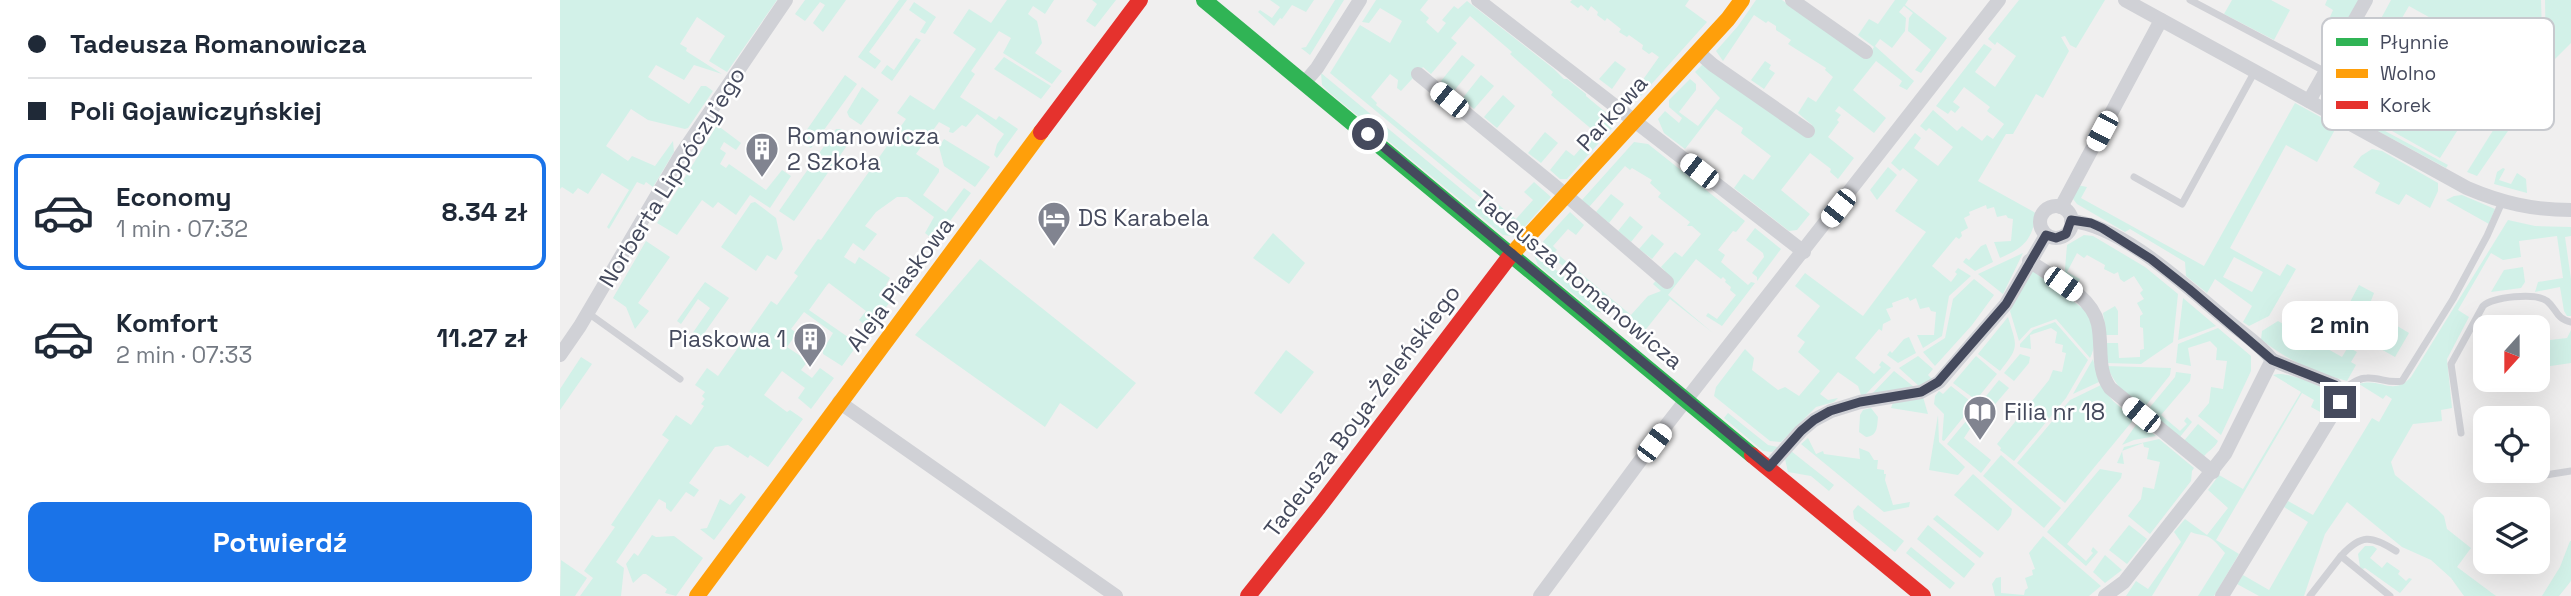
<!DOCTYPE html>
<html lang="pl">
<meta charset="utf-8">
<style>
:root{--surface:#fff;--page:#f2f2f3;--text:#1f2937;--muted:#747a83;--line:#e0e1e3;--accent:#1a73e8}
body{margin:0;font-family:"Space Grotesk",sans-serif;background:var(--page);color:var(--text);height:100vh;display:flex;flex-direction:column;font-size:26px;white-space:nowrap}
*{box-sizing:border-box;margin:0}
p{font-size:23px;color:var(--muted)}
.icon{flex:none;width:38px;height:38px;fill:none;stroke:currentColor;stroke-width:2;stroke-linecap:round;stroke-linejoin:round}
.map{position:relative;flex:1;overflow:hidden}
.sheet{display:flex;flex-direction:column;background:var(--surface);width:560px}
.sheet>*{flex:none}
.hud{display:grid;align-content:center;height:154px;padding:0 28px;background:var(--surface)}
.needle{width:46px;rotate:201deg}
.fabs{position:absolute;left:1913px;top:315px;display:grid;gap:14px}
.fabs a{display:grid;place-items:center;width:77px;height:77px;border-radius:14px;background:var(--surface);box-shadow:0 7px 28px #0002;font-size:35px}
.end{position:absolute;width:32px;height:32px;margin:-16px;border:9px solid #454a5d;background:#fff;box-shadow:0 0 0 4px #fff}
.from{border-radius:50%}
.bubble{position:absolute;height:49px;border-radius:14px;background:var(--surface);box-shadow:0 7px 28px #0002;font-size:23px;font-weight:800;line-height:49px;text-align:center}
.car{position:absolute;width:21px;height:42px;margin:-21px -10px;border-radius:9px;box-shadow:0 0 5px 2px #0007;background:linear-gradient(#fff 24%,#345 0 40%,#fff 0 76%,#345 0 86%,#fff 0)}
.hud b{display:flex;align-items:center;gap:24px;height:66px;font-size:26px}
.hud b+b{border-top:2px solid var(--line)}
.hud i{width:18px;height:18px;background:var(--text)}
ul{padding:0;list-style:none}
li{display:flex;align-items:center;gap:21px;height:116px;margin:0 14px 10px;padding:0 14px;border:4px solid transparent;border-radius:14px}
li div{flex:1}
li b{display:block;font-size:26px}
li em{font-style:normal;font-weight:800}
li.on{border-color:var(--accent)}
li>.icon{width:63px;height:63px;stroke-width:1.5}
.cta{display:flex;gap:14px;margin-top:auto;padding:14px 28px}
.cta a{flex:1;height:80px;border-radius:14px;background:var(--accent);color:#fff;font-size:28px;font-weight:800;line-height:80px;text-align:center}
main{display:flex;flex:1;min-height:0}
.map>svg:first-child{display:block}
.green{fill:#d2f1e8;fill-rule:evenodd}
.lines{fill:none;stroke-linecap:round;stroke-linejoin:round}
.lane{stroke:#d0d1d6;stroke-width:7}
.street{stroke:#d0d1d6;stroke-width:14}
.fast{stroke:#30b455;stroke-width:16}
.slow{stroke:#ff9f0a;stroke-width:16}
.jam{stroke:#e5322d;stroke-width:16}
.route{stroke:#454a5d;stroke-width:9}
.labels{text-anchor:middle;stroke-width:5;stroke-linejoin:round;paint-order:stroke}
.street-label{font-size:23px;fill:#454a5d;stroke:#fff}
.poi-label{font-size:23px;fill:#454a5d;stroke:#fff;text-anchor:start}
.key{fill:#fff;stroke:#c7c9ce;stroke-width:2}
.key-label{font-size:19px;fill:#454a5d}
</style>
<main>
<section class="sheet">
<div class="hud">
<b><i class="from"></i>Tadeusza Romanowicza</b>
<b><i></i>Poli Gojawiczyńskiej</b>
</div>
<ul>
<li class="on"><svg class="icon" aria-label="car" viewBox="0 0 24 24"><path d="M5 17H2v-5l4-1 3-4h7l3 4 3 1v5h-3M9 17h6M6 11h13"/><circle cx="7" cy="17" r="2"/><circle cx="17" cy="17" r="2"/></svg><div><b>Economy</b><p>1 min · 07:32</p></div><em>8.34 zł</em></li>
<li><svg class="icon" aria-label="car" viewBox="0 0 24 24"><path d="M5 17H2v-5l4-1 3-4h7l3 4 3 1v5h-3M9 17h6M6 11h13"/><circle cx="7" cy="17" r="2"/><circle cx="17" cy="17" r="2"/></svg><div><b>Komfort</b><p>2 min · 07:33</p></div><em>11.27 zł</em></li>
</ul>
<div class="cta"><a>Potwierdź</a></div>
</section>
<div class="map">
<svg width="2011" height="596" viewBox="0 0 2011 596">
<rect width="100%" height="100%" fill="#f0efef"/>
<!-- green -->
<g class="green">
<path d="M0 0H217L167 72 149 61 165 36 137 17 120 44 127 48 126 51 162 74 134 65 124 80 96 65 88 77 129 104 141 86H146L153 91 128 128 125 129 88 120 71 109 46 146 68 161 72 156 95 166 113 141 114 152 93 187 86 182 84 185 77 182 49 229 47 227 69 190 42 173 28 194 18 188 13 194 2 187 0 189Z"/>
<path d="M245 0H286L263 32 253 23 265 5 260 2 245 21 235 14Z"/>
<path d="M339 0H347L309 52 321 61 315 69 298 57Z"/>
<path d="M447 0H494L485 14 473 6 468 14 477 21 482 43 475 53 502 71 492 84 443 53 451 38 439 31 411 71 415 74 400 97 436 120 439 116 458 129 437 158 434 155 437 144 444 134 417 114 406 127 402 125 393 133 389 132 390 128 379 122 356 154 379 169V172L363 195 386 212 404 188 411 193 375 241 365 233 374 217 347 197H337L316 212 305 226 317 234 304 251 293 243 284 257 295 264 299 257 330 278 326 285 337 293 309 329 299 320 306 311 269 283 267 285 249 310 298 344 282 366 263 354V350L273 333 244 312 231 329 237 333 227 347 248 361 241 370 252 378 260 368 274 378 251 409 238 398 245 388 222 371 204 395 227 412 230 410 243 419 208 467 190 455 188 458 168 445 155 447 129 483 139 490 134 497 126 492 111 512 106 508V503L99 499 56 562 64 568 61 596H20L33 578 24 571 55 527 51 525 109 440 102 435 116 415 131 425 144 406 141 404 145 399 142 396 145 392 135 385 147 368 158 376 211 301 217 305 238 276 234 273 258 239 261 240 346 119 337 113 350 95 374 110 416 49 393 33 409 9 431 23Z"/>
<path d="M532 0H556L535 27 526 21 537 4Z"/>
<path d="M710 0H754L746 12 732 5 722 19 720 18 714 26 698 12 700 10 712 18 720 7Z"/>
<path d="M775 0H784L750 55 741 48 746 47Z"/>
<path d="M816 0H868L860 10 869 18 866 22 878 33 886 23 882 20 894 6 898 9 907 1 994 69 1004 79H1007L1026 94V96L1050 116 1053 127 1007 179H1000L990 170 1006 150 1014 156 1035 132 991 95 993 92 950 54 952 52 910 16 891 38 897 43 871 74 863 67 841 91 837 88 838 80 830 74 811 97 817 103 816 105 956 219 973 200 964 192 974 182 991 197 961 231 770 73 800 25 830 43 842 21 820 8 809 23 802 22Z"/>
<path d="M1012 0H1129L1125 6 1147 22 1079 98 1070 100 1063 97 1078 78 1082 81 1099 57 1092 52 1089 54 1082 49 1083 45 1069 35 1067 37 1059 32 1061 29 1047 18 1045 21 1037 15 1038 12 1031 6 1028 11 1021 5 1018 8 1010 2Z"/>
<path d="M1196 0H1222L1306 59 1314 47 1298 35 1309 19 1318 24 1335 0H1348L1345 5 1387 38 1361 73 1355 70 1371 50 1348 31 1349 18 1353 13 1344 6 1339 12 1346 18 1345 31 1332 48 1320 39 1315 46 1354 81 1347 90 1339 86 1342 81 1316 61 1293 90 1326 118 1314 133 1279 106 1275 111 1281 115 1277 120 1279 122 1268 137 1294 158 1278 179 1270 172 1271 169 1250 153 1221 190 1250 214 1237 230 1229 231 1174 188 1184 174 1193 180 1211 156 1181 133 1183 128 1156 109 1125 149 1104 133 1098 119 1105 111 1119 123 1122 118 1109 107V100L1130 79 1136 84V90L1119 112 1138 126 1160 98 1135 72 1143 64 1245 135 1252 125 1238 113 1248 97 1256 102 1273 77 1265 70 1266 68 1228 44 1231 40 1216 30V26L1208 21 1206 23 1194 15 1163 61 1156 51 1178 26Z"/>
<path d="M1459 0H1545L1516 48 1510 45 1505 36 1501 37 1509 51 1483 98 1476 94 1453 134H1446L1418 181 1474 212 1476 214C1472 241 1463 248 1440 258L1434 242 1451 241 1453 219 1448 218 1446 215 1437 217 1434 207 1427 209 1426 205 1409 212 1410 215 1404 218 1408 228 1401 232 1402 236 1399 239 1396 237 1372 266 1391 282 1397 274 1395 272 1398 268 1411 276 1389 296 1382 336 1363 348 1357 335H1374L1376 312 1371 311 1369 307 1360 309 1356 298 1350 301 1348 297 1332 303 1333 307 1326 309 1331 320 1323 324 1322 331 1319 329 1295 358 1314 374 1321 367 1319 365 1322 361 1331 368 1304 396 1301 395 1298 386 1278 372 1260 394 1268 400 1278 398 1274 402 1256 407 1221 442 1210 441 1154 396 1156 387 1185 349 1194 358 1192 370 1218 390 1225 387 1239 396 1260 371 1238 352 1245 342 1237 336 1260 306 1235 286 1245 273 1303 316 1366 232 1335 211 1358 180 1343 168 1340 171 1331 163 1355 133 1361 138 1354 148 1378 166 1393 147 1369 128 1366 131 1360 126 1373 110 1397 131 1402 126 1422 141 1427 135 1433 139 1444 124 1427 111 1430 107 1404 87 1393 102 1400 107 1395 113 1391 110 1388 114 1376 106 1424 44 1432 49 1415 72 1435 87 1456 56 1437 42 1435 45 1428 39Z"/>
<path d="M1672 0H1711L1730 10 1714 40 1664 14Z"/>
<path d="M1767 0H1802L1787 27 1770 17 1773 10 1765 5Z"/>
<path d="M1831 0H1981L1983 65 1964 99 1939 108 1935 106 1946 86 1962 94 1974 70 1913 36 1910 40 1849 6 1835 30 1847 37 1838 54 1810 39Z"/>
<path d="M1985 0H2011V43L1989 65 1986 64Z"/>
<path d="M354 2 376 17 365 34 360 32 366 22 349 10Z"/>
<path d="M356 38 361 40 332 81 321 73 327 65 334 70Z"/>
<path d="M1828 53 1916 101 1880 158 1777 100 1799 60 1802 62 1800 76 1812 83Z"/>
<path d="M902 55 915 65 893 92 881 81Z"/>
<path d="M444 57 491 86 481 99 434 69Z"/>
<path d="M1055 61 1066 69 1052 89 1039 79Z"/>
<path d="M1205 61 1211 65 1209 69 1215 73 1204 89 1191 80Z"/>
<path d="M1993 67 1985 81 1989 87 1966 119 1959 115 1917 176 1907 172 1942 116 1937 112 1967 101 1985 68Z"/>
<path d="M761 73 959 237 943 235 770 93 762 85Z"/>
<path d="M285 75 297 84 251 148 244 144 250 134 246 131Z"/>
<path d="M921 75 934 86 914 109 902 99Z"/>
<path d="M302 87 319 100 301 125 289 117 287 112Z"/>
<path d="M943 95 955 106 937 128 924 117Z"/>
<path d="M1764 98 1888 165 1886 168 1768 104Z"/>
<path d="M1735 103 1777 126 1757 162 1726 145 1670 248 1720 276 1727 264 1736 269 1709 316 1689 326 1683 322 1692 306 1655 279 1647 293 1626 276 1625 262 1570 229 1565 232 1517 204 1513 199 1517 185 1527 187 1521 198 1644 266ZM1674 257 1703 272 1692 292 1663 277Z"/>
<path d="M157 125 181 143 176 150 164 142 160 149 166 153 160 164 166 168 169 164 206 190 222 170 231 176 210 208 190 195 176 215 158 202 153 208 142 200 117 235 97 223Z"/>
<path d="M276 129H281L293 137 234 221 219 211Z"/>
<path d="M985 132 998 143 981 163 968 153Z"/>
<path d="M384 139 430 167 415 187 384 166 379 147Z"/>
<path d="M1074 142 1088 144 1185 221 1176 232 1173 231 1158 250 1165 255 1161 262 1188 285 1191 282 1195 283 1162 326 1146 316 1148 313 1157 319 1176 295 1170 290 1171 287 1165 282 1166 280 1163 277 1161 279 1136 259 1108 295 1153 333 1110 299 1083 333 979 246 1010 212 1024 225 1016 235 1008 229 993 246 997 250 995 252 1071 315 1088 296 1101 291 1093 284 1105 271 1101 267 1115 252 1122 257 1141 234 1132 226H1127L1130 222 1098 197 1101 193 1090 183 1092 180 1072 168 1070 170 1065 166 1029 207 1022 200Z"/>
<path d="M1812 149 1822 151 1878 183V191L1870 208 1846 194 1839 205 1815 193 1820 183 1793 167 1801 156Z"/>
<path d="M1328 167 1337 175 1317 200 1310 190Z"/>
<path d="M1943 168 1945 169 1939 180 1951 184 1957 173 1966 179 1967 193 1934 184 1937 172Z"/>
<path d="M1051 194 1064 204 1049 223 1036 212Z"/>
<path d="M1902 195 1935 209 1929 224 1886 200 1894 196Z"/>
<path d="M195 202 216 218 223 249 216 260 207 255 196 271 161 247 191 203Z"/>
<path d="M1070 216 1083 227 1071 242 1058 231Z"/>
<path d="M1948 220 1975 226 2011 227V236L2005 237 2011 279V316H2007L2004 311 2000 287 1975 292 1978 282 2003 278 1997 236 1959 241 1961 257 1943 260 1931 253 1898 310 1909 317 1887 359 1892 408 1881 410 1882 421 1853 424 1831 462 1835 475 1878 510 1884 516 1887 529 1911 548 1897 567 1936 596H1904L1891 578 1871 560 1842 547 1787 502 1765 534 1744 596H1699L1677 584 1683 575 1709 590 1748 522 1724 507 1728 501 1753 515 1812 418 1819 422 1832 399 1826 395 1823 399 1799 384C1821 377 1832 397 1851 377Z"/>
<path d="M1195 228 1221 249 1197 281V277L1192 273 1204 257 1203 253 1186 240Z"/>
<path d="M713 233 745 263 729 284 693 258Z"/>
<path d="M1092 234 1104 244 1092 259 1079 249Z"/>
<path d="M1524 235 1533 236 1585 267 1618 294 1613 342 1581 364 1546 363V343H1558L1559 358 1580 357V350L1584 349 1583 328 1580 327V316L1583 314 1577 303 1584 299 1580 293 1583 290 1574 276 1564 282 1560 279 1558 272 1554 274 1544 269 1545 265 1527 255 1524 258 1517 253 1507 272 1520 279 1516 287 1504 281 1507 245Z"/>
<path d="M86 241 110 257 78 303 89 311 75 329 66 307 53 298Z"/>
<path d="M1426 244 1433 262 1415 271 1403 262 1406 258 1409 260 1421 246Z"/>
<path d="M972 250 1049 314 1034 311 978 265Z"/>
<path d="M1463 253 1443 294 1418 274Z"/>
<path d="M420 259 576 383 537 429 500 403 485 427 355 335Z"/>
<path d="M1963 267 1965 282 1961 288 1931 292 1944 270Z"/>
<path d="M1473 271 1525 310C1533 322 1538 344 1530 358L1496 319 1471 328 1459 341 1450 311 1467 273Z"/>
<path d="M1414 279 1434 295 1412 325 1375 366 1363 352 1385 338 1393 299Z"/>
<path d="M145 282 169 298 133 349 125 344 150 308 138 299 121 324 117 321Z"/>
<path d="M1799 285 1814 293 1803 321 1827 335 1834 324 1849 333 1835 357 1778 325Z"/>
<path d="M1623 298 1656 326 1618 340Z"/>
<path d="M1555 306 1558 311V335H1546L1543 313Z"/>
<path d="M1448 317C1457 347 1460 346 1440 371L1418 354Z"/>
<path d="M1718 321 1782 357 1788 347 1797 352 1791 362 1796 365 1787 381C1756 373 1726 360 1701 339L1702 331Z"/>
<path d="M1495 322 1528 360 1506 398 1454 461 1440 450 1441 448 1437 444 1489 380 1493 370 1502 372 1506 353 1502 352 1503 345 1495 343 1497 332 1491 328 1470 335 1471 349 1460 347V344L1473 330Z"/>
<path d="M1658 328 1691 356V371L1661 435 1638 416 1649 403 1651 387 1663 389 1667 361 1656 360 1657 348 1650 341 1628 348 1631 366 1616 363 1618 344Z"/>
<path d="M2011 330V363L1984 367 1981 341 2007 338Z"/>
<path d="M1349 337 1356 353 1338 363 1327 355 1330 351 1332 353 1344 339Z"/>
<path d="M726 350 754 372 721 414 694 393Z"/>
<path d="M1460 354 1470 357 1469 363 1454 381 1444 373Z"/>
<path d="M1358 356 1373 369 1368 375 1374 381 1359 386 1339 368Z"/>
<path d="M1416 356 1437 374 1416 400 1393 383Z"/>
<path d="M21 357 32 364 0 410V389Z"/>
<path d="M1533 359 1539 382 1513 394Z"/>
<path d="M1547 366 1611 368 1610 375 1583 409C1567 396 1555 386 1547 366Z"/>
<path d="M1334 371 1354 387 1310 396Z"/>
<path d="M1616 372 1631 374 1630 381 1601 415 1620 431 1627 424 1624 421 1627 417 1632 422 1619 438 1586 412 1615 377Z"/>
<path d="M1718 374C1728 373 1764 385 1769 394 1773 401 1768 408 1764 414L1751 407 1754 400 1742 393 1656 540 1679 554 1654 596H1638L1665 553C1659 546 1652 536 1642 535 1639 534 1635 534 1631 532L1592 596H1566L1576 581 1588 589 1621 542 1614 532 1625 519 1647 535 1668 508 1648 490 1659 475 1683 489 1741 392 1713 375Z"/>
<path d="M1439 380 1449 388 1431 409 1422 401Z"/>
<path d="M1541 385 1553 401 1574 419 1505 503 1457 463 1510 400Z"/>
<path d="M1391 386 1414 404 1384 441 1382 440 1384 414 1374 404 1375 396 1379 391 1383 394Z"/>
<path d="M1363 397 1368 414 1331 408 1334 400Z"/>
<path d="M1311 408 1318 417C1317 426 1318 436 1306 437L1299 432 1300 415 1303 410Z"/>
<path d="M1168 413 1208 445 1218 447 1212 452 1203 451 1164 418Z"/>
<path d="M1412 414 1417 418 1404 438 1431 460 1421 473 1387 444Z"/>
<path d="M1378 415 1379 442 1405 467 1398 475 1369 470Z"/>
<path d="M1578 422 1596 436 1574 440 1562 445Z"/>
<path d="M1638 424 1658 441C1654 449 1647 451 1643 458L1623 442Z"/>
<path d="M1248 438 1256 454 1263 451 1264 454 1300 459 1299 448 1309 452 1314 460H1318L1317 469 1324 470V474H1326L1325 480 1333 505 1350 502 1349 507 1324 512 1241 444Z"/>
<path d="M1599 439 1634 468 1632 471 1631 481 1590 534 1568 516 1581 499 1583 487 1594 489 1600 462 1587 459 1589 448 1584 447 1583 443 1562 451 1564 464 1557 463 1564 447Z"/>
<path d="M1231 451 1274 485 1269 491 1251 476 1228 472 1225 459Z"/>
<path d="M1441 455 1501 508 1484 528 1423 476Z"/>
<path d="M1540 469 1562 473 1561 478 1507 544 1526 561 1533 553 1531 551 1533 547 1538 552 1526 566 1487 532Z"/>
<path d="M1413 474 1452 509 1451 515 1438 531 1394 495Z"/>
<path d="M181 493 186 497 154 540 140 529 147 528 160 499 170 505Z"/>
<path d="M1298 505 1344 541 1335 552 1294 519 1293 511Z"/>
<path d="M1377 515 1424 553 1420 558 1373 519Z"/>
<path d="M1368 525 1415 564 1404 578 1357 539Z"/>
<path d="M1569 525 1587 539 1567 564 1549 550Z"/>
<path d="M92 535 96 537 114 536 143 558 116 596 105 593 107 589 86 574H83L73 583 66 564 74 553 78 556Z"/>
<path d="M1483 536 1541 586 1529 596H1435L1432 584 1436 578 1441 577V593L1464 595 1465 590 1468 588 1465 578 1473 575 1472 570 1475 569 1469 553Z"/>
<path d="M2010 541H2011V581L1999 596H1982L2000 567Z"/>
<path d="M1805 546H1813L1817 549 1810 558 1822 568 1827 562 1840 571 1838 574 1846 581 1849 578 1852 579 1840 593 1805 568 1803 569 1800 567 1798 554Z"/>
<path d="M1351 547 1395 583 1390 589 1346 553Z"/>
<path d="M1545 555 1562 570 1545 583 1533 572Z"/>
<path d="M1 560 27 578 15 596H0Z"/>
</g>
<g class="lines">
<!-- lane -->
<g class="lane">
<path d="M1630 0 1766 72"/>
<path d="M1574 177 1622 204 1695 71"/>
<path d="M28 313 120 379"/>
<path d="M1780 391C1788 386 1797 378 1807 378 1819 377 1829 384 1842 381L1893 299 1927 236 1942 202"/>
<path d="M1901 433 1891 364 1923 306C1933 297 1975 292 1987 301 1997 309 1996 319 2011 322"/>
<path d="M1973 477 2011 471"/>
<path d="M1781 556C1801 534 1811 535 1836 551"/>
<path d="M1750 596 1781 556 1830 596"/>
</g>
<!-- street -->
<g class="street">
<path d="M918 0 1244 252"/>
<path d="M1232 0 1306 52"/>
<path d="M1565 0 1907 188C1942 203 1973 210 2011 210"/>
<path d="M1138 52 1153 65 1248 131"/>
<path d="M858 74 1007 196 1107 282"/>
<path d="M745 82 757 68 800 0"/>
<path d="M1749 101 1806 0"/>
<circle cx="1496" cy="222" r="16"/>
<path d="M1501 207 1601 20"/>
<path d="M1511 221C1562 225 1629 289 1668 321 1682 333 1701 345 1712 360L1665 454 1564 582 1545 596"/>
<path d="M1469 261C1492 277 1532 295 1538 324 1543 347 1536 368 1550 388L1653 472"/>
<path d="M0 355 20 326 120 156 226 0"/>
<path d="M279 402 556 596"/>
<path d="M1209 467 1241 431 1254 420 1271 411 1300 402 1361 392 1379 382 1446 304 1486 235"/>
<path d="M980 596 1108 423 1439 0"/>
<path d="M1662 596 1780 402V391L1775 385 1712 360"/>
</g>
<!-- fast -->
<path class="fast" d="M644 0 1192 455"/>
<!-- slow -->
<g class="slow">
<path d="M950 256 1168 19 1182 0"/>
<path d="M137 596 481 132"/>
</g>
<!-- jam -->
<g class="jam">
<path d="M481 132 580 0"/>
<path d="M1192 455 1363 596"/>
<path d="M688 596 759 507 950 256"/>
</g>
</g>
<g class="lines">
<!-- route -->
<path class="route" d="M808 134 1209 467 1241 431 1254 420 1270 411 1300 402 1361 392 1378 382 1446 304 1486 235 1496 238 1506 234 1511 220 1531 223 1542 228 1591 259 1629 289 1712 360 1775 385 1780 391V402"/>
</g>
<!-- icons -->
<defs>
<symbol id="building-pin" viewBox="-11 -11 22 30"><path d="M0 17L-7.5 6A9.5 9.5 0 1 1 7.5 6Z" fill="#818490" stroke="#fff"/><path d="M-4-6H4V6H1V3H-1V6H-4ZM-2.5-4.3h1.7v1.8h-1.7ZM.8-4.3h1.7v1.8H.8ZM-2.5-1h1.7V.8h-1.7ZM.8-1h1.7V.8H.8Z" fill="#fff"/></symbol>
<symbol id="hotel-pin" viewBox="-11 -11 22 30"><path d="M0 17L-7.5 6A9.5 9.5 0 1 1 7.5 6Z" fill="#818490" stroke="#fff"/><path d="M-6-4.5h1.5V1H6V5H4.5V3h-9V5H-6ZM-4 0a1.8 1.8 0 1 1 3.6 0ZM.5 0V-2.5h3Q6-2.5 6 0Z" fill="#fff"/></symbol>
<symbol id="library-pin" viewBox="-11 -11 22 30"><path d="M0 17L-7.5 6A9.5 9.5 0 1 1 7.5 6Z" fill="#818490" stroke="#fff"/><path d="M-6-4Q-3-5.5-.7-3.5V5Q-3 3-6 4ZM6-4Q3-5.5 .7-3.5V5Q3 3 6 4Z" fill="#fff"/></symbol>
</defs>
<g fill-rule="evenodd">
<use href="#building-pin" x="183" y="130" width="38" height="52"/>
<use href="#hotel-pin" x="475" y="199" width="38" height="52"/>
<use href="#building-pin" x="231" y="320" width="38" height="52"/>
<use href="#library-pin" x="1401" y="393" width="38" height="52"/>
</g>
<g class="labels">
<!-- street labels -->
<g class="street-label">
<text transform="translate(1052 113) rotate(-48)" y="8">Parkowa</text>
<text transform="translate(112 177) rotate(-58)" y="8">Norberta Lippóczy'ego</text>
<text transform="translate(1019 280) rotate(40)" y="8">Tadeusza Romanowicza</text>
<text transform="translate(340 284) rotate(-53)" y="8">Aleja Piaskowa</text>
<text transform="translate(802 411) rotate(-53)" y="8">Tadeusza Boya-Żeleńskiego</text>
</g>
<!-- poi labels -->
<g class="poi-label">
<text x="227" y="144">Romanowicza<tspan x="227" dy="26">2 Szkoła</tspan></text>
<text x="518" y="226">DS Karabela</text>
<text x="226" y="347" text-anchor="end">Piaskowa 1</text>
<text x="1444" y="420">Filia nr 18</text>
</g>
</g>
<!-- legend -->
<rect x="1762" y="18" width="232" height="112" rx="10" class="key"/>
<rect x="1776" y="38" width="32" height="8" fill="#30b455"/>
<rect x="1776" y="69" width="32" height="9" fill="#ff9f0a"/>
<rect x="1776" y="101" width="32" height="8" fill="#e5322d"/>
<g class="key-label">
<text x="1820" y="49">Płynnie</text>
<text x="1820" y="80">Wolno</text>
<text x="1820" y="112">Korek</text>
</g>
</svg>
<div class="fabs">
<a><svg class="needle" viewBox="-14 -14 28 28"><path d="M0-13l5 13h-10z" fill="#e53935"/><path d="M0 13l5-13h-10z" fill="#747a83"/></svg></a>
<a><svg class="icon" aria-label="locate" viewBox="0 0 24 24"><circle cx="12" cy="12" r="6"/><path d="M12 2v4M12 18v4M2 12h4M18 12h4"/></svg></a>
<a><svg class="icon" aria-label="layers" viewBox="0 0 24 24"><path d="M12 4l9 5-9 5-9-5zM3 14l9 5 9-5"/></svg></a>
</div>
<i class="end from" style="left:808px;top:134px"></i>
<i class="end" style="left:1780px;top:402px"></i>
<div class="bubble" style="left:1722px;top:301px;width:116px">2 min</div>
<i class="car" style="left:889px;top:100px;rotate:309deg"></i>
<i class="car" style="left:1542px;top:131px;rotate:208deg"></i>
<i class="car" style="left:1139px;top:171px;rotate:308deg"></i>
<i class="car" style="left:1278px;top:208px;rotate:218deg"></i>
<i class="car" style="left:1503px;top:284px;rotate:126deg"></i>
<i class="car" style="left:1581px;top:415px;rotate:309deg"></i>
<i class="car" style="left:1094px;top:443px;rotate:37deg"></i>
</div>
</main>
